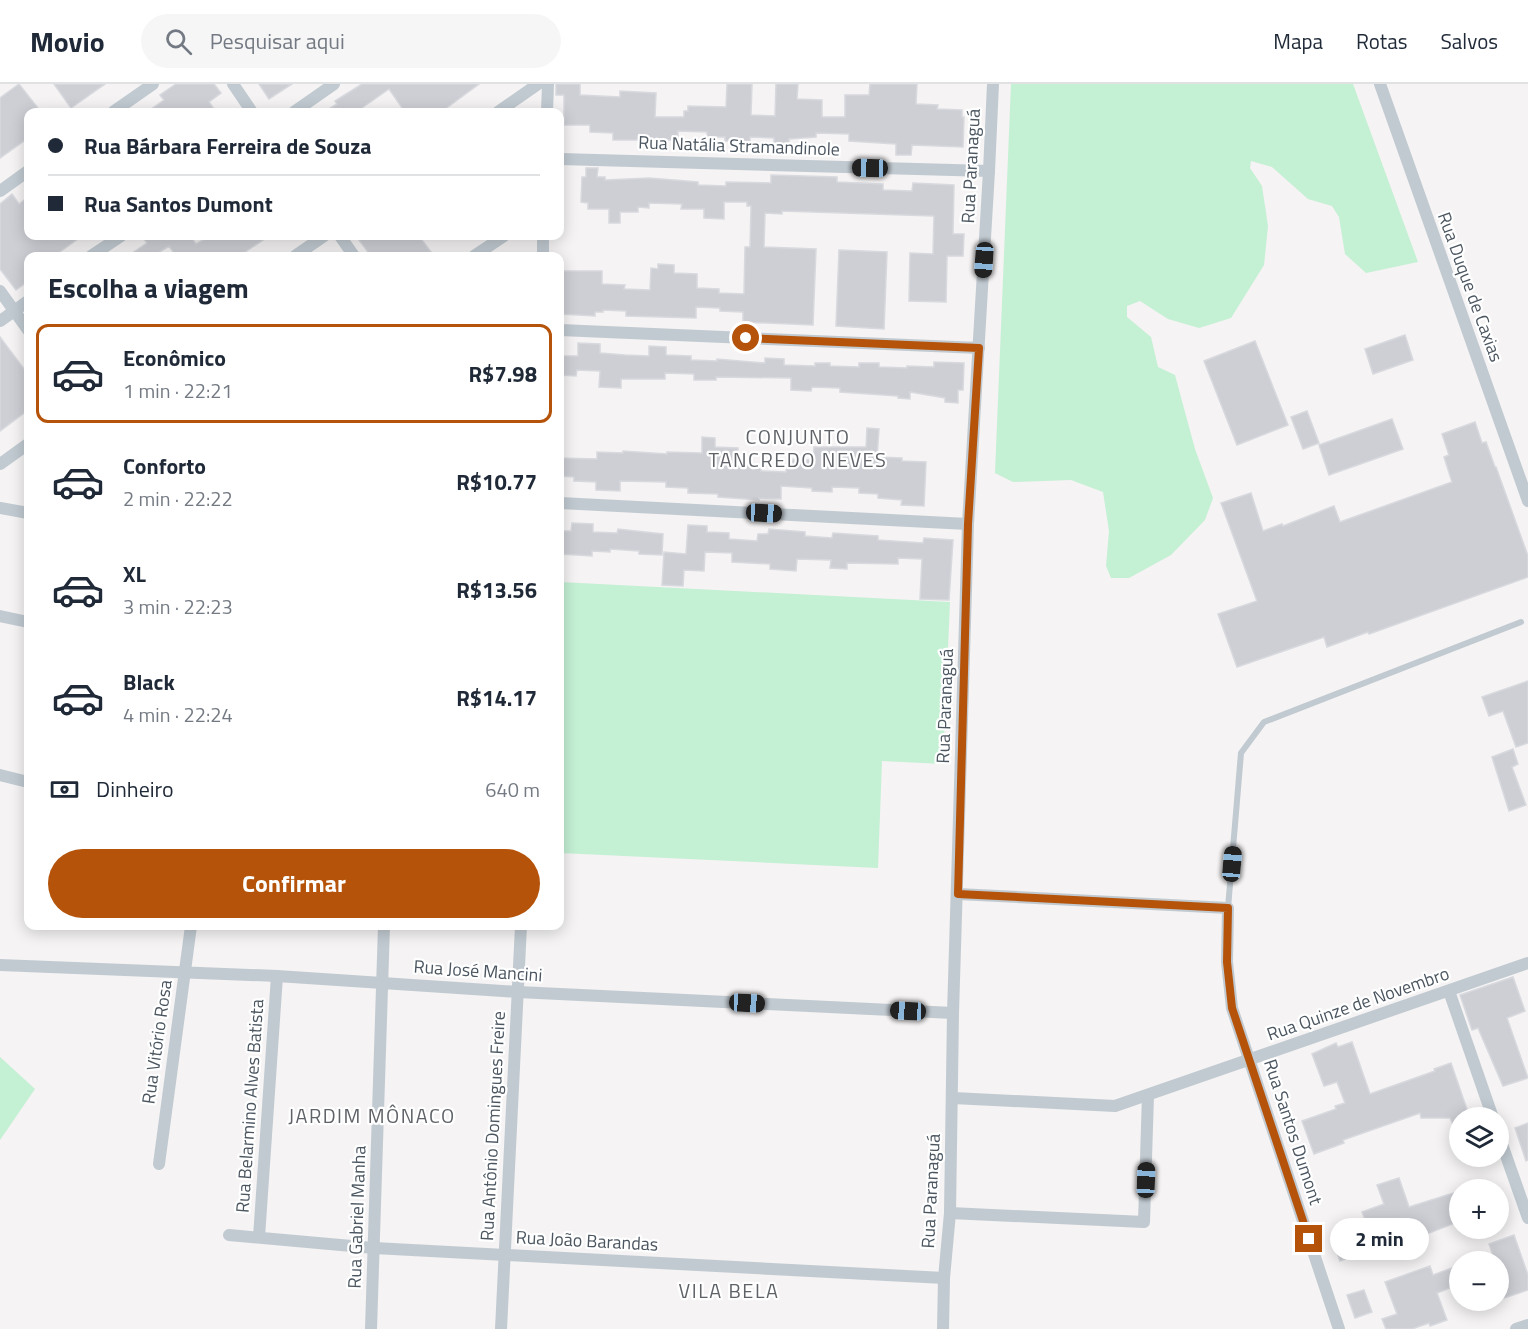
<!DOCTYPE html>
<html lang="pt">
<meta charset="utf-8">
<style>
:root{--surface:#fff;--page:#f6f6f7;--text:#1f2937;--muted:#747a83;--line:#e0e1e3;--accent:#b45309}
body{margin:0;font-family:"Titillium Web",sans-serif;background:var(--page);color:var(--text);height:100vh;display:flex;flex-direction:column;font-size:22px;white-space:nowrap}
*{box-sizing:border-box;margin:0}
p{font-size:20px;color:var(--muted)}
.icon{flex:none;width:33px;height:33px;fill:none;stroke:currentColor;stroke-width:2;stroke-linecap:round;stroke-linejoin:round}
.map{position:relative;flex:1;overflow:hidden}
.drawer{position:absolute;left:24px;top:168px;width:540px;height:678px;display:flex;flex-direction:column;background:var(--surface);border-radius:12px;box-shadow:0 3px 15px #0003}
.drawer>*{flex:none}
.guide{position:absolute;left:24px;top:24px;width:540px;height:132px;border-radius:12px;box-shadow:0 3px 15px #0003;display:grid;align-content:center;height:132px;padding:0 24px;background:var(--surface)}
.tools{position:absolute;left:1449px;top:1023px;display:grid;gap:12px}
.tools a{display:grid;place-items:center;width:60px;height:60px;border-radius:50%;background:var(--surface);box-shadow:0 3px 15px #0003;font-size:30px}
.end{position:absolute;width:27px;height:27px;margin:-14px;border:8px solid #b45309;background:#fff;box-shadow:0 0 0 3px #fff}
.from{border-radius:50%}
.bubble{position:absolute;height:42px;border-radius:21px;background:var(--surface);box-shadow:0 3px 15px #0003;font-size:20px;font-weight:700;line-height:42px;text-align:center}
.car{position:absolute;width:18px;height:36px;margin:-18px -9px;border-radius:8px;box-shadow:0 0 4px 2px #0007;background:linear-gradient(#222 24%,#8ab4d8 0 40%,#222 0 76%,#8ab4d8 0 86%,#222 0)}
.guide b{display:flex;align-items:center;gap:21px;height:57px;font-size:22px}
.guide b+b{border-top:2px solid var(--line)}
.guide i{width:15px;height:15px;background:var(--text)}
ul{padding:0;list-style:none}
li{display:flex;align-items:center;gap:18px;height:99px;margin:0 12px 9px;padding:0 12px;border:3px solid transparent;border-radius:12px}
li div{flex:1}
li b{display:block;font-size:22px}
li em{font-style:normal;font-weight:700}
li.active{border-color:var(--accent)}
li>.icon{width:54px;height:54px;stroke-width:1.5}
h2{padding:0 24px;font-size:27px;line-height:72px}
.pay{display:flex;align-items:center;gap:15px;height:66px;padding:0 24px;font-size:22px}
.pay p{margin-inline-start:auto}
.cta{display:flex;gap:12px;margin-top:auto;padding:12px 24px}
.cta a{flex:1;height:69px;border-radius:36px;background:var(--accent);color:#fff;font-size:24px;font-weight:700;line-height:69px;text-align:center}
header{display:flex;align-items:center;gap:36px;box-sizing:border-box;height:84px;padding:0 30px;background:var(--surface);border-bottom:2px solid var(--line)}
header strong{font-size:28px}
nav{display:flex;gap:33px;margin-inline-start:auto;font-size:21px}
.search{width:420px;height:54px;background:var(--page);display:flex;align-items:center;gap:15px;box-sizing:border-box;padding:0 21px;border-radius:33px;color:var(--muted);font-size:22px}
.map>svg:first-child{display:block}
.green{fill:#c4f0d4}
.building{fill:#cdcfd5;stroke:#d7d9de;stroke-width:1.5}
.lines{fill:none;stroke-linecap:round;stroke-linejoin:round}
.lane{stroke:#c1cad1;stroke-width:6}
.street{stroke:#c1cad1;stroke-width:12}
.route{stroke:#b45309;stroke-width:8}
.labels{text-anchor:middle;stroke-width:4.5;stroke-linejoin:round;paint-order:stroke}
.street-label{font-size:18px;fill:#4b5660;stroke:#fff}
.neighbourhood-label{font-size:20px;letter-spacing:1.5px;fill:#5f6368;stroke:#fff}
</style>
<header>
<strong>Movio</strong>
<div class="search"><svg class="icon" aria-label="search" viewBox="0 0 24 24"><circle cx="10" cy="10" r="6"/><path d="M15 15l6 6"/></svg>Pesquisar aqui</div>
<nav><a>Mapa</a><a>Rotas</a><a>Salvos</a></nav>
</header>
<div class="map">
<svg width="1528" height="1245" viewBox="0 0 1528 1245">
<rect width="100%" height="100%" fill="#f5f3f3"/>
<!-- green -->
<g class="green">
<path d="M1011 0H1353L1418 178 1366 189 1345 170 1339 133 1332 122 1308 115 1272 83 1251 77 1250 84 1262 102 1268 142 1264 181 1231 234 1199 244 1168 235 1140 217 1127 222V233L1151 253 1158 283 1175 291 1195 365 1213 414 1205 436 1171 471 1129 494H1111L1106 482 1109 447 1103 408 1071 396 1013 398 995 389Z"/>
<path d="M560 498 950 518 943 680 882 677 878 784 560 769Z"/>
<path d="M0 973 35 1005 0 1056Z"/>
</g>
<!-- building -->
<g class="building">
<path d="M19 0 41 28H28V54L0 74V14Z"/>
<path d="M54 0H105L71 24Z"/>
<path d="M176 0H214L221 9 209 18 216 28H147L164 16 160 11Z"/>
<path d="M259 0H292L269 15Z"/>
<path d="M362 0H479L441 28H405L389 5 356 28H324L337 20 335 17Z"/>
<path d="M556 0H580V11L620 13V7L656 9 655 33H684V27H688V22L726 23 727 0H752L751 31 775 32 776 0H798L797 15 822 16V33H845V11H869L870 0H917L916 20 938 21 937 25 962 26V33H964L963 63 912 61 911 71H896V60L849 57V50L816 49V53L789 55V64L774 63V54L750 53V57H725V53H707V48L678 47V56H613V49L590 48V41H564V11H556Z"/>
<path d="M586 84H598L597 93H605V96L649 94 698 98V101L726 102V98L771 99V91L837 93V98L883 100V106L912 107 913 99 954 101 953 150H964L963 172H947L946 218 909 217 910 169 933 170 934 132 782 127V130L765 129 764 163 816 165 813 241 743 238V228L720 227V224L696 223V234L626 232V227L603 226V228H595V232L560 230V187H602V200L625 201 624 205 650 206 651 184 658 185V180L674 181V189L697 190V204L719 205V209L744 210 745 163H750L751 122H747V118H724V135L704 134V125H681L682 120 649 119V124L638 123V128H620V139H609V125H588V119L581 118 582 93H586Z"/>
<path d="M12 110 19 120 28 113V152H82L54 172H28V197L16 206 0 185V120Z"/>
<path d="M142 152H190L196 160 210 152H269L239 172H176L169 162 153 172H128L147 159Z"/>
<path d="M365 152H419L434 172H371L359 156Z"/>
<path d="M839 166 887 168 884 245 836 242Z"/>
<path d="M1405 251 1413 276 1373 290 1365 265Z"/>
<path d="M0 253 24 285 28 282V326L0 347Z"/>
<path d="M1255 257 1288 341 1237 361 1204 277Z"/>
<path d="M578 259 600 260V269L625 271 649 272V262L666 263V271L691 272V276L717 277V275L765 279V274L784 275V281L815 282V279H830V282L859 283V279H879V283L907 284V282L934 283V278L964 279 963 306H958V319L945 318V314L910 308V315L898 314V312L840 308V304L812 303 811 307 791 306V294L716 293V296H694V290L665 289V295H621V304L599 303 600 287 577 286 576 292 560 291V272H578Z"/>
<path d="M1307 327 1319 359 1303 365 1291 333Z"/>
<path d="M1392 335 1403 365 1329 391 1319 361Z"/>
<path d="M1475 338 1482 359 1486 358 1495 383H1496L1528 472V493L1369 550 1368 548 1327 563 1324 553 1237 583 1218 530 1257 517 1221 419 1251 409 1263 447 1282 440 1283 442 1334 422 1340 438 1452 398 1444 373 1449 371 1442 350Z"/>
<path d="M867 344 879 345 877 373 902 374V377L926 378 924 422 901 421 902 416 878 414V410L859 409V404L832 403V408L812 407V404L781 402V415L759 414V416L718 413V410L688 409V404L666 403V398L620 397V407L596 406V398L574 397V393L560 392V374L597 375V368L623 369V367L667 370V368L702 369V353L715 354V363L738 364 737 381 761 382V387L786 388 787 375 813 376 814 363H866Z"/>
<path d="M572 439 593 440V448L617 449 618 445 663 450 662 471 639 470V467L610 465V468L592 467V472L560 470V447H571Z"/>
<path d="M688 441 707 442V448L729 449V455L757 457 758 450H768L769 445 805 448V452L832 454 833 449 878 452V456L923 459 924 454 953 456 949 516 920 515 922 475 898 474V480L847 479V485L830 484 831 476 797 475 796 487 770 485V480L732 478V469L705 468 704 487 684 486 683 502 662 501 664 468 686 470Z"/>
<path d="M1528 597V659L1516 663 1503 627 1489 632 1482 613Z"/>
<path d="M1513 665 1518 680 1512 683 1526 721 1509 727 1492 673Z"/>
<path d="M1513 893 1525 927 1507 934 1528 994 1503 1002 1478 944 1472 946 1460 911Z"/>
<path d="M1352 958 1370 1010 1435 987 1434 985 1451 979 1470 1034H1460V1056L1450 1034H1421L1420 1029 1343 1056 1344 1059 1314 1070 1302 1037 1336 1025 1335 1022 1345 1019 1337 998 1324 1002 1312 970 1336 959 1338 963Z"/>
<path d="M1528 1039V1076L1526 1077 1515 1044Z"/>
<path d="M1399 1094 1409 1123 1460 1107V1137L1419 1153 1415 1140 1361 1159 1364 1168 1340 1177 1331 1152 1366 1138 1362 1128 1384 1120 1377 1101Z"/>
<path d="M1514 1151 1528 1191V1206L1498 1216V1195L1501 1194 1498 1178H1495L1489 1160Z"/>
<path d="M1460 1181V1200L1437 1209 1447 1236 1430 1242 1429 1239 1412 1245H1386L1382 1235 1397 1230 1385 1198 1430 1182 1433 1191Z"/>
<path d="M1364 1206 1372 1228 1355 1234 1347 1211Z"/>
</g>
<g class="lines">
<!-- lane -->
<path class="lane" d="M1228 824 1241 669 1264 638 1521 538"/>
<!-- street -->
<g class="street">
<path d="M233 0 252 28"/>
<path d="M1380 0 1528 417"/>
<path d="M113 28 153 0"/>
<path d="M294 28 334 0"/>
<path d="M498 28 538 0"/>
<path d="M547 28 548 0"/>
<path d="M560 75 989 87"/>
<path d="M0 107 28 87"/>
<path d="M340 152 354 172"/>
<path d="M91 172 121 152"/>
<path d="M295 172 324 152"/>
<path d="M474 172 504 152"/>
<path d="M543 172V152"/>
<path d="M0 207 28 246"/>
<path d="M0 237 28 217"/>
<path d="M560 246 979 264"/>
<path d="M0 380 28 360"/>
<path d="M560 419 968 440"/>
<path d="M0 424 28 429"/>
<path d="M0 532 28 538"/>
<path d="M0 691 28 698"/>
<path d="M958 810 1228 824 1227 878 1232 924 1339 1245"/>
<path d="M0 881 277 892 518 908 953 929"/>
<path d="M1449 907 1493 1034"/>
<path d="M953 1014 1115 1022 1528 879"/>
<path d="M1498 1049 1528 1134"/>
<path d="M159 1080 191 842"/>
<path d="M950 1129 1144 1138 1148 1011"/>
<path d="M229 1151 374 1164 944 1194"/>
<path d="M259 1153 277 892"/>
<path d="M371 1245 384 842"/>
<path d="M501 1245 521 842"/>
<path d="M943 1245 944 1194 950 1129 953 929 968 440 989 87 993 0"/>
<path d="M1516 1245 1528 1241"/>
</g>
</g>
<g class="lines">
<!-- route -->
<path class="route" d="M746 254 979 264 968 440 958 810 1228 824 1227 878 1232 924 1309 1155"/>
</g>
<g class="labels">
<!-- street labels -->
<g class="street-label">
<text transform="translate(739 62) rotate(2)" y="6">Rua Natália Stramandinole</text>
<text transform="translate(971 82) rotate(-87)" y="6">Rua Paranaguá</text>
<text transform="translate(1470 203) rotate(70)" y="6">Rua Duque de Caxias</text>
<text transform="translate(945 622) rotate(-88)" y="6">Rua Paranaguá</text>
<text transform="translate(478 887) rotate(4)" y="6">Rua José Mancini</text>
<text transform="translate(1358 920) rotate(-19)" y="6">Rua Quinze de Novembro</text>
<text transform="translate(157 958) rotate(-82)" y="6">Rua Vitório Rosa</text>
<text transform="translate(250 1022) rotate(-86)" y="6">Rua Belarmino Alves Batista</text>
<text transform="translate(493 1042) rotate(-87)" y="6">Rua Antônio Domingues Freire</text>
<text transform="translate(1293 1048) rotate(72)" y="6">Rua Santos Dumont</text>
<text transform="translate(931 1107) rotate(-87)" y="6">Rua Paranaguá</text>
<text transform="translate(357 1133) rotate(-88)" y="6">Rua Gabriel Manha</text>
<text transform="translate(587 1157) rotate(3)" y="6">Rua João Barandas</text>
</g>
<!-- neighbourhood labels -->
<g class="neighbourhood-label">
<text x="798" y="360">CONJUNTO<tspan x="798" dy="23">TANCREDO NEVES</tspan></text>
<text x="372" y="1039">JARDIM MÔNACO</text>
<text x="729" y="1214">VILA BELA</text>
</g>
</g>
</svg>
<div class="tools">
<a><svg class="icon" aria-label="layers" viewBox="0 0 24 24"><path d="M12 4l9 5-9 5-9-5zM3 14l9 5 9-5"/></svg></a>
<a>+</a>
<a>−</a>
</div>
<i class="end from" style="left:746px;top:254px"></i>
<i class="end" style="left:1309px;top:1155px"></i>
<div class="bubble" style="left:1330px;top:1134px;width:99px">2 min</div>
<i class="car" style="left:870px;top:84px;rotate:271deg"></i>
<i class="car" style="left:984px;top:176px;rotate:184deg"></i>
<i class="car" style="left:764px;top:429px;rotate:93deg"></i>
<i class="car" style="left:1232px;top:780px;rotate:5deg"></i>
<i class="car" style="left:747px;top:919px;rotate:93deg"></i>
<i class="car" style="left:908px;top:927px;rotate:273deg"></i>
<i class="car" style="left:1146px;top:1096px;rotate:2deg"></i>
<div class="guide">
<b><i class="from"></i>Rua Bárbara Ferreira de Souza</b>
<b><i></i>Rua Santos Dumont</b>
</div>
<section class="drawer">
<h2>Escolha a viagem</h2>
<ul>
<li class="active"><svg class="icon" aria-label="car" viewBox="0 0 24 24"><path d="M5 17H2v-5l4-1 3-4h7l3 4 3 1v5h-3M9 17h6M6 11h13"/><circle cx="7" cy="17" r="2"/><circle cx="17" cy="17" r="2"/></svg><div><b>Econômico</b><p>1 min · 22:21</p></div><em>R$7.98</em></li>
<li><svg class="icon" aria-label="car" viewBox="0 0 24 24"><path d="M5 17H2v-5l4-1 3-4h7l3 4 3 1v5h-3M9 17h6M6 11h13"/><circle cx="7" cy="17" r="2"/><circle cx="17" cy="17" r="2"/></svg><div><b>Conforto</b><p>2 min · 22:22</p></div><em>R$10.77</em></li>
<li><svg class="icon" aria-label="car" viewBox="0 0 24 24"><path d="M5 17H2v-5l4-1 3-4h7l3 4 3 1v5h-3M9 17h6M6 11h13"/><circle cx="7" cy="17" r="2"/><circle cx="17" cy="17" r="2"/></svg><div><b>XL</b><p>3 min · 22:23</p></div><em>R$13.56</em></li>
<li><svg class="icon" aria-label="car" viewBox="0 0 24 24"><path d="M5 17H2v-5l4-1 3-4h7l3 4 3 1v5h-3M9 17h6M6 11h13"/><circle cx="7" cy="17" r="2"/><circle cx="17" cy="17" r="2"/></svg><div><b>Black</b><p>4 min · 22:24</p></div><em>R$14.17</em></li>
</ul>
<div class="pay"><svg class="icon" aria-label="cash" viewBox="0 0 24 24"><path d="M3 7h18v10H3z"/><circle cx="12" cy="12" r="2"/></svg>Dinheiro<p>640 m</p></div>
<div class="cta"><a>Confirmar</a></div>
</section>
</div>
